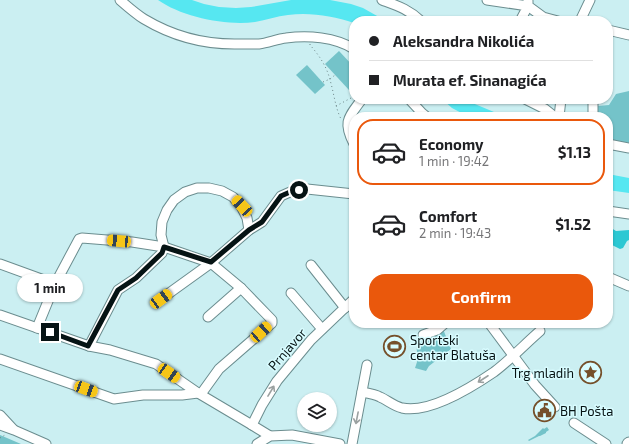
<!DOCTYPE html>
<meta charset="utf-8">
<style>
:root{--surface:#fff;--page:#f2f2f2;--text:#202124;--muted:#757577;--line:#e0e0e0;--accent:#ea580c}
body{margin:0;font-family:"Exo 2",sans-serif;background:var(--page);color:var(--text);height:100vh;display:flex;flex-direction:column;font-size:15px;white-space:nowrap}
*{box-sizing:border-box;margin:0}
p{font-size:13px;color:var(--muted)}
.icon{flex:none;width:22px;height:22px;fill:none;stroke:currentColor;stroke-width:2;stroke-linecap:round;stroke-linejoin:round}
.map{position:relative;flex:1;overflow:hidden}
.details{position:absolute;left:349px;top:112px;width:264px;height:216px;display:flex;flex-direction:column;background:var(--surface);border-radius:16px;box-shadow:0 1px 3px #0004}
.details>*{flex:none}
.guide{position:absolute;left:349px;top:16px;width:264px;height:88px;border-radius:16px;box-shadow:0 1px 3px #0004;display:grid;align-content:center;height:88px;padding:0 20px;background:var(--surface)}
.controls{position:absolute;left:297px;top:392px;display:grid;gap:8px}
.controls a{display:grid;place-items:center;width:40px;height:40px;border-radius:50%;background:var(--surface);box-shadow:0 1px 3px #0004;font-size:20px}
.end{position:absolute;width:18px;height:18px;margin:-9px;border:5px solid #061314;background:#fff;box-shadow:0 0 0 2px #fff}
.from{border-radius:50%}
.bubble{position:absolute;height:28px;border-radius:14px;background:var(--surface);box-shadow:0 1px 3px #0004;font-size:13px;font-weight:700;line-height:28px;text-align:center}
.car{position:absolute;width:12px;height:24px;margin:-12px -6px;border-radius:5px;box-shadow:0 0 3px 1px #0007;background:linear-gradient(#f5c518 24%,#345 0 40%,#f5c518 0 76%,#345 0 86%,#f5c518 0)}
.guide b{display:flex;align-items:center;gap:14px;height:38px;font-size:15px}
.guide b+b{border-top:1px solid var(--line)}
.guide i{width:10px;height:10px;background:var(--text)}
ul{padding:7px 0 0;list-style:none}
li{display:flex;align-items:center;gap:12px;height:66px;margin:0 8px 6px;padding:0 12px;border:2px solid transparent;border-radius:16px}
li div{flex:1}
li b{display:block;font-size:15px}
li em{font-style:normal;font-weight:700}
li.active{border-color:var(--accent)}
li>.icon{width:36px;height:36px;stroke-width:1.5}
.button{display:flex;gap:8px;margin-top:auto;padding:8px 20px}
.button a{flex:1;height:46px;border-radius:16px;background:var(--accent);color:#fff;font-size:16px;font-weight:700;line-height:46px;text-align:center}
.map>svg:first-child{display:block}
.green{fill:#74c3c9}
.forest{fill:#2cc8d3}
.water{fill:#56e7f1}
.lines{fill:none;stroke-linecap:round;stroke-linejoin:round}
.minor-casing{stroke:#6b8d8f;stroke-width:11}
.major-casing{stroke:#6b8d8f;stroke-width:13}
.path{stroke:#6b8486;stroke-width:1;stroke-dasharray:1 3;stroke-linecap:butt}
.minor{stroke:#fff;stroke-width:9}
.major{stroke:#fff;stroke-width:11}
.oneway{stroke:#9ba1a1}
.route{stroke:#061314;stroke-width:5}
.labels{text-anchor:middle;stroke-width:3;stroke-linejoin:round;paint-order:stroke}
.poi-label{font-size:13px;fill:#061314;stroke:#d8fcff;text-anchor:start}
.street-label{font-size:13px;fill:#061314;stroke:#d8fcff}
</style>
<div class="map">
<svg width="629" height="444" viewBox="0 0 629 444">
<rect width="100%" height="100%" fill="#cbeff2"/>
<!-- green -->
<g class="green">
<path d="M339 51 354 67V86L349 90 325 64Z"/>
<path d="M307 65 325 85 315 94 296 75Z"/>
<path d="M629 91V143L608 140V117H595L598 106 609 105 616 94Z"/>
<path d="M443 329 451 349 429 366 426 371 415 368 419 356C416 351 416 348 419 343Z"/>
<path d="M547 427 549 430 546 432V433L540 436H539L529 441 528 440 535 436 543 428 544 429Z"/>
<path d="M0 435 21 444H0Z"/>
</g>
<!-- forest -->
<path class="forest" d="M608 226 616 231 629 230V240L627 241 623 248 620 249 608 243Z"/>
<!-- water -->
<g class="water">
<path d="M158 0H192L204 4 219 7 236 8 251 7 291 0H330L351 4 363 8 386 21H354V23C333 16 310 12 288 15 277 16 266 20 255 22 226 26 182 17 158 0Z"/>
<path d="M442 99H465L470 102 506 117H469L452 108Z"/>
<path d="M608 174 629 178V193L608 190Z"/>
</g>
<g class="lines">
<defs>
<g id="minor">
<path d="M120 0C128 7 136 14 144 19 174 37 206 45 240 44 246 44 253 44 259 44 268 43 277 39 286 38 308 35 335 37 354 49"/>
<path d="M382 0C398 6 408 9 421 21"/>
<path d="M487 0 528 6 520 21"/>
<path d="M528 1V6L543 17 558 21"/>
<path d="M580 21 590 0"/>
<path d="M608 30 629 35"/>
<path d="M409 99 422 113 427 117"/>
<path d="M525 99 545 109 555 117"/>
<path d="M559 117 561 99"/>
<path d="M592 117 593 113V99"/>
<path d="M354 144C342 121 349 117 362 99"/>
<path d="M608 144 629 148"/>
<path d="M608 211 629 214"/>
<path d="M0 264 55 284"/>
<path d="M311 265 345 308"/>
<path d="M608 277 629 286"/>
<path d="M291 293 322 329"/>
<path d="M161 299 211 263 249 230 262 222 281 196 290 192 307 189 354 194"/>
<path d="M0 315 89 346 110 350 156 364 198 393 252 425 270 436"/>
<path d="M208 317 241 288"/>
<path d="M489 323 535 385 555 407"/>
<path d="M37 328 55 284 79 239 82 238 132 242 164 247 211 263 241 288 272 320V323L219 369 201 394"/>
<path d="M423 335 437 330 445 323"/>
<path d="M89 346 118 290 136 278 162 253 164 247 161 235 162 222 167 210 174 200 185 192 197 188H209L222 191 233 197 241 206 247 218 249 230"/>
<path d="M0 359 114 399 143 395H182L198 393"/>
<path d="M362 392C368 393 375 394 380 397 387 400 394 406 402 408 430 414 472 387 494 372 510 360 525 344 540 331"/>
<path d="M0 415 13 429"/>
<path d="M574 423 606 444"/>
<path d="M0 425 14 430 46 444"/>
<path d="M252 425 262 405 277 381 311 340 354 299"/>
<path d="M257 444 270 436 292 435 340 444"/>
<path d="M352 444 367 365"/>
</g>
<path id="major" d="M628 444 629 443"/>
</defs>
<!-- minor casing -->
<use href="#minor" class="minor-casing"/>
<!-- major casing -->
<use href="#major" class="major-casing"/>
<!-- path -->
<g class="path">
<path d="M310 44V45C319 55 327 67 330 80 334 93 335 107 341 119"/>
<path d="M323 82 330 79 335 75"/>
<path d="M336 106 351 98"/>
<path d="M0 438 5 435"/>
</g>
<!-- minor -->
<use href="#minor" class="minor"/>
<!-- major -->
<use href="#major" class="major"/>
</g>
<!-- one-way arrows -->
<defs><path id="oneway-shaft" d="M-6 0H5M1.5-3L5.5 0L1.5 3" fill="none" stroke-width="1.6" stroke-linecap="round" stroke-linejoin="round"/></defs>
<g class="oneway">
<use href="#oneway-shaft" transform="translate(483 379) rotate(147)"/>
<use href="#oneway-shaft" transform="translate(271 391) rotate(-59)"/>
<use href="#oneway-shaft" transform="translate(357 418) rotate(101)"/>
</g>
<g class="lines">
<!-- route -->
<path class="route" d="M50 332 88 346 118 290 136 278 162 253 164 247 211 262 249 230 262 222 281 196 290 192 299 190"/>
</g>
<!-- icons -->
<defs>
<symbol id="stadium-ring" viewBox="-11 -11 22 22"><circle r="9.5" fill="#d8fcff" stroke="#75502b" stroke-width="1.5"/><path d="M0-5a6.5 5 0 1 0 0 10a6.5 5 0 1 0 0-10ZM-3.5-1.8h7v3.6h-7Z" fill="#75502b"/></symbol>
<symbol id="sight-ring" viewBox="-11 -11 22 22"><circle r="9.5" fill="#d8fcff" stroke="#75502b" stroke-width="1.5"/><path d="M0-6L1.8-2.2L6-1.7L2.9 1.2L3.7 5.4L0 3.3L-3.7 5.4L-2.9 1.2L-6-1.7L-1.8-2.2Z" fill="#75502b"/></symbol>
<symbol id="civic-ring" viewBox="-11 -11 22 22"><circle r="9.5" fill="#d8fcff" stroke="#75502b" stroke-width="1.5"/><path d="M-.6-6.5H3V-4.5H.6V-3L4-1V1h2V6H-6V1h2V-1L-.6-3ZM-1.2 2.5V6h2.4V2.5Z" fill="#75502b"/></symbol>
</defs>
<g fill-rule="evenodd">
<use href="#stadium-ring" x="382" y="334" width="25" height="25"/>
<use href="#sight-ring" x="578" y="360" width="25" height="25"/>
<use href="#civic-ring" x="532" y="398" width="25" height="25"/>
</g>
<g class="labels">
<!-- poi labels -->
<g class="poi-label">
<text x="410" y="345">Sportski<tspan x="410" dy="15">centar Blatuša</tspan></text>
<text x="574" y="378" text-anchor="end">Trg mladih</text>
<text x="560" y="416">BH Pošta</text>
</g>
<!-- street labels -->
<g class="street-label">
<text transform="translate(287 349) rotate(-49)" y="5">Prnjavor</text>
</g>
</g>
</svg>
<div class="controls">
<a><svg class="icon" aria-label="layers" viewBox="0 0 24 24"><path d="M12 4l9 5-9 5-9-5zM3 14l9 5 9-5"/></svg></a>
</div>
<i class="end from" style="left:299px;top:190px"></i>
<i class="end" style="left:50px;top:332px"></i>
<div class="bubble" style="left:17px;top:274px;width:66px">1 min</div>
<i class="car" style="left:242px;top:206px;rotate:317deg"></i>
<i class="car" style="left:119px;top:241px;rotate:275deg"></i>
<i class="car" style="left:161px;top:299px;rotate:54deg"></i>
<i class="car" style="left:261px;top:332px;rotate:48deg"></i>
<i class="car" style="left:169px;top:373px;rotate:124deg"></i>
<i class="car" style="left:86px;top:389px;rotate:110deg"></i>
<div class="guide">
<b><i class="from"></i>Aleksandra Nikolića</b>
<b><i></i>Murata ef. Sinanagića</b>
</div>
<section class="details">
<ul>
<li class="active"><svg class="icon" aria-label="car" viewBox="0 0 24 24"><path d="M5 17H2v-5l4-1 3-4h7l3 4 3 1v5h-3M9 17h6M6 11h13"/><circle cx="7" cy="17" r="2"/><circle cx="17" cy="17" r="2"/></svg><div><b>Economy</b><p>1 min · 19:42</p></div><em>$1.13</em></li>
<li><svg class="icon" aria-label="car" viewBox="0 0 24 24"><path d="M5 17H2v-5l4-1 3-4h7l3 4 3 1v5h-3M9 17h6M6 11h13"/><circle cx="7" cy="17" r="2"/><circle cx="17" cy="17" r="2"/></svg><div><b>Comfort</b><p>2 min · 19:43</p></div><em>$1.52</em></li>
</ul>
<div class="button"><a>Confirm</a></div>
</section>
</div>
